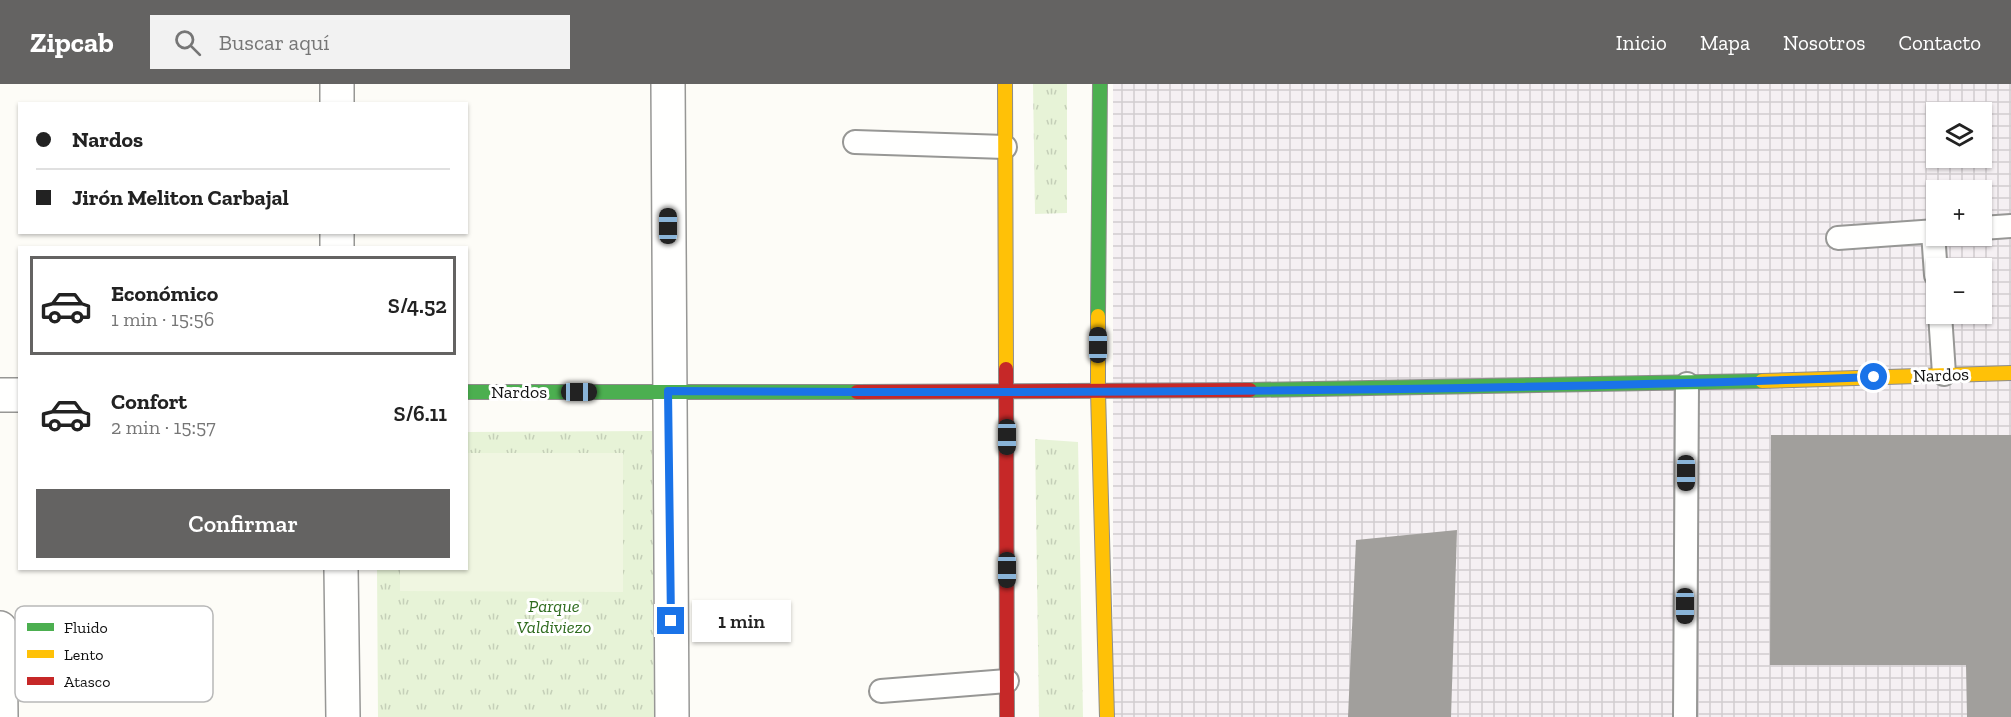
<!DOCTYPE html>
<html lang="es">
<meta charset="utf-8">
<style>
:root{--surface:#fff;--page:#f2f2f2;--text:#222;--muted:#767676;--line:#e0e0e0;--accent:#646362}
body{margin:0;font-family:"Zilla Slab",serif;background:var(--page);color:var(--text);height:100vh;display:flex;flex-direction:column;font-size:22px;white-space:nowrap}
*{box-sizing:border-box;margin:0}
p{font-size:20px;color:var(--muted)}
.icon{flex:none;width:33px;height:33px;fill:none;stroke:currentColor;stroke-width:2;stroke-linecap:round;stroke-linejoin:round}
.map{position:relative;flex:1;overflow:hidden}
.details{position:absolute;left:18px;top:162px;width:450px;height:324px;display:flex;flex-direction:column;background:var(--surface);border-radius:0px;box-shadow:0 2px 4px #0004}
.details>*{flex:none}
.guide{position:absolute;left:18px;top:18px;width:450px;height:132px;border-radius:0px;box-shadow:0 2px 4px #0004;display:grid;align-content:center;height:132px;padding:0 18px;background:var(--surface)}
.controls{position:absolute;left:1926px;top:18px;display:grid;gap:12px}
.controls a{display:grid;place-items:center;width:66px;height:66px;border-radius:0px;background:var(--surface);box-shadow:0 2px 4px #0004;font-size:30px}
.end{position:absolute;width:27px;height:27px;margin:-14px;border:8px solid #1a73e8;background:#fff;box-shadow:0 0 0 3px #fff}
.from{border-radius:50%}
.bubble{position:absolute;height:42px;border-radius:0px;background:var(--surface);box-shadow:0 2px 4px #0004;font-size:20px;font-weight:600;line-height:42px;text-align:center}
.car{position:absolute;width:18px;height:36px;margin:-18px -9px;border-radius:8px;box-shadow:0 0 4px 2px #0007;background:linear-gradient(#222 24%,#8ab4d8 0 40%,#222 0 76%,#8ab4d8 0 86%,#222 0)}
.guide b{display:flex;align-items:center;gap:21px;height:57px;font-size:22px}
.guide b+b{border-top:2px solid var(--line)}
.guide i{width:15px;height:15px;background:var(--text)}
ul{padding:10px 0 0;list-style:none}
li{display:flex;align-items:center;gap:18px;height:99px;margin:0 12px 9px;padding:0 6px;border:3px solid transparent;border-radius:0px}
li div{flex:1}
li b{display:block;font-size:22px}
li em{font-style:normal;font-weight:600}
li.selected{border-color:var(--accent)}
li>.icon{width:54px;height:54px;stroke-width:1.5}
.cta{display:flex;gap:12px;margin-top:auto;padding:12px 18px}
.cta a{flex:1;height:69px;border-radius:0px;background:var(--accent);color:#fff;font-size:24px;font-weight:600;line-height:69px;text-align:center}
header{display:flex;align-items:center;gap:36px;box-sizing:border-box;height:84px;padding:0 30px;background:var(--accent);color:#fff}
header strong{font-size:28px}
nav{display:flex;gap:33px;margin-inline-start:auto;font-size:21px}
.search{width:420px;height:54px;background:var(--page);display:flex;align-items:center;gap:15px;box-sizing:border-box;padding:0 21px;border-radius:0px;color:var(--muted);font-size:22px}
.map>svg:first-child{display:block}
.industrial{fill:url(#industrial-grid);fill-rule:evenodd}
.grass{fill:url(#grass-tufts)}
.pitch{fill:#f0f6e1}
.building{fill:#a19f9c}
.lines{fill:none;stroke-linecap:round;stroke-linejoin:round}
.lane-casing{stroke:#979795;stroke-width:26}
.street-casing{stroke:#979795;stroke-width:36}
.fast-casing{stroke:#8e8d8b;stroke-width:16}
.slow-casing{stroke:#8e8d8b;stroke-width:16}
.jam-casing{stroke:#8e8d8b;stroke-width:16}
.lane{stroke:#fffffe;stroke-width:22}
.street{stroke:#fffffe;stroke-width:33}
.fast{stroke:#4caf50;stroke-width:14}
.slow{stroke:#ffc107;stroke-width:14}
.jam{stroke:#c62828;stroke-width:14}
.route{stroke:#1a73e8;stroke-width:8}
.labels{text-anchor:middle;stroke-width:6;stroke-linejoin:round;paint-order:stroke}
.street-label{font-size:18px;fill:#111;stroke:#fff}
.park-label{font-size:18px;font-style:italic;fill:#2f6b1f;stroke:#fff}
.key{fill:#fff;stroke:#b8b8b8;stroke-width:1.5}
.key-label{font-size:16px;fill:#111}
</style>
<header>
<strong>Zipcab</strong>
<div class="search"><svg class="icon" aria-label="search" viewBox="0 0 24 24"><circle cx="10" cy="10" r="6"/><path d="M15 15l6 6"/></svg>Buscar aquí</div>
<nav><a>Inicio</a><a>Mapa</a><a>Nosotros</a><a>Contacto</a></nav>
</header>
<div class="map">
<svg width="2011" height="633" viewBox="0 0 2011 633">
<defs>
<pattern id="industrial-grid" width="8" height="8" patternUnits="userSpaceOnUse" patternTransform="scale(1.5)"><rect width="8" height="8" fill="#f5f0f3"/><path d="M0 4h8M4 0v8" fill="none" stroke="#d1cdcf"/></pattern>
<pattern id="grass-tufts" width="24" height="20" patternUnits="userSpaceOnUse" patternTransform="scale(1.5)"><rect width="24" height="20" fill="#e7f3d7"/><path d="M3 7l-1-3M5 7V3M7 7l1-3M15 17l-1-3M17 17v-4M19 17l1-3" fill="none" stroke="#c5cfb8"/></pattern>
</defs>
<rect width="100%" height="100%" fill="#fdfcf7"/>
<!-- industrial -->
<path class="industrial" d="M1113 0H2011V633H1113ZM1936 28H1982V74H1936ZM1936 106H1982V152H1936ZM1936 184H1982V230H1936Z"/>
<!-- grass -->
<g class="grass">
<path d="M1033 0H1067V129L1035 130Z"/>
<path d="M652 347 654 633H378L377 485 466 484 467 348Z"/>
<path d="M1035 355 1078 358 1083 633H1039Z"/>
</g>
<!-- pitch -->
<path class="pitch" d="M467 369H623V508L400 507V485L466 484Z"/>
<!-- building -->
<g class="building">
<path d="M1771 351H2011V633H1967L1966 581H1770Z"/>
<path d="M1457 446 1451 633H1348L1356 456Z"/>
</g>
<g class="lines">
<defs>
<g id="lane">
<path d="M855 58 1005 63"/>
<path d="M1982 144 2011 142"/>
<path d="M1933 148 1936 191"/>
<path d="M1838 154 1936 147"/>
<path d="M1940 230 1944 290"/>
<path d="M881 607 1007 597"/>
<path d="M1685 633 1687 300"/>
</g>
<g id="street">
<path d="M337 0V20"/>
<path d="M668 0 672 633"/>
<path d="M337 148V164"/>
<path d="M0 311H20"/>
<path d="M341 484 343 633"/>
<path d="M0 544 1 633"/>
</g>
<g id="fast">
<path d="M1098 232 1100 0"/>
<path d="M1250 306 1762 297"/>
<path d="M466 308H857"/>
</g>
<g id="slow">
<path d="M1005 0 1006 285"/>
<path d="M1098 232V308L1107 633"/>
<path d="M1762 297 2011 289"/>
</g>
<g id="jam">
<path d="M1006 285 1007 633"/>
<path d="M857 308 1250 306"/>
</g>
</defs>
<!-- lane casing -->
<use href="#lane" class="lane-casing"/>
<!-- street casing -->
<use href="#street" class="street-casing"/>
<!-- fast casing -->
<use href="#fast" class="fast-casing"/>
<!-- slow casing -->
<use href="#slow" class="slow-casing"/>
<!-- jam casing -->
<use href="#jam" class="jam-casing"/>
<!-- lane -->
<use href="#lane" class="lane"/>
<!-- street -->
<use href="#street" class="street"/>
<!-- fast -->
<use href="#fast" class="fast"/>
<!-- slow -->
<use href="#slow" class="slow"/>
<!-- jam -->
<use href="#jam" class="jam"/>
</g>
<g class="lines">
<!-- route -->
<path class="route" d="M671 537 668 307C1070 310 1473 308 1874 293"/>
</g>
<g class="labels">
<!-- street labels -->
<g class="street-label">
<text transform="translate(1941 291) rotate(-2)" y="6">Nardos</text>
<text x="519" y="314">Nardos</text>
</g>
<!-- park labels -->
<g class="park-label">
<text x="554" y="528">Parque<tspan x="554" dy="21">Valdiviezo</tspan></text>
</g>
</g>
<!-- legend -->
<rect x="15" y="522" width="198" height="96" rx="9" class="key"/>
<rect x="27" y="539" width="27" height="8" fill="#4caf50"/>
<rect x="27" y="566" width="27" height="8" fill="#ffc107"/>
<rect x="27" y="593" width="27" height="8" fill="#c62828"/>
<g class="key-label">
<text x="64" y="549">Fluido</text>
<text x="64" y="576">Lento</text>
<text x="64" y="603">Atasco</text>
</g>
</svg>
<div class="controls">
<a><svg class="icon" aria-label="layers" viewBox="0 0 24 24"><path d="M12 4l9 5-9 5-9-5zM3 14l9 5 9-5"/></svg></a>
<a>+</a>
<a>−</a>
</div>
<i class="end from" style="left:1874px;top:293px"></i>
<i class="end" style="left:671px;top:537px"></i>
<div class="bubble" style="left:692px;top:516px;width:99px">1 min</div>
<i class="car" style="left:668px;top:142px;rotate:0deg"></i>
<i class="car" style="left:1098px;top:261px;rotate:0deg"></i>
<i class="car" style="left:579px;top:308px;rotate:90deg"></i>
<i class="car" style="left:1007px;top:353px;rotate:180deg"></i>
<i class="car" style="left:1686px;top:389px;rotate:180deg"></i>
<i class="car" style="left:1007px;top:486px;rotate:180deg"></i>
<i class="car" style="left:1685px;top:522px;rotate:180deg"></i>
<div class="guide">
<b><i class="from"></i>Nardos</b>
<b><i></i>Jirón Meliton Carbajal</b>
</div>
<section class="details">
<ul>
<li class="selected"><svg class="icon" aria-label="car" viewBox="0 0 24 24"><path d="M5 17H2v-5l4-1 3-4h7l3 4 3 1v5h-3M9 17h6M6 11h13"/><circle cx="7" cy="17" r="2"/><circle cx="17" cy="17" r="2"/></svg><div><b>Económico</b><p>1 min · 15:56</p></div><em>S/4.52</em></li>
<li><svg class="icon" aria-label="car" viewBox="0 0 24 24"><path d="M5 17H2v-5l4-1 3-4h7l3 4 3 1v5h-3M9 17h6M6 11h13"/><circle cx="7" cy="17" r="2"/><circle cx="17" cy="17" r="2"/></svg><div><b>Confort</b><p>2 min · 15:57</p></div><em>S/6.11</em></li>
</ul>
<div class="cta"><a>Confirmar</a></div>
</section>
</div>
